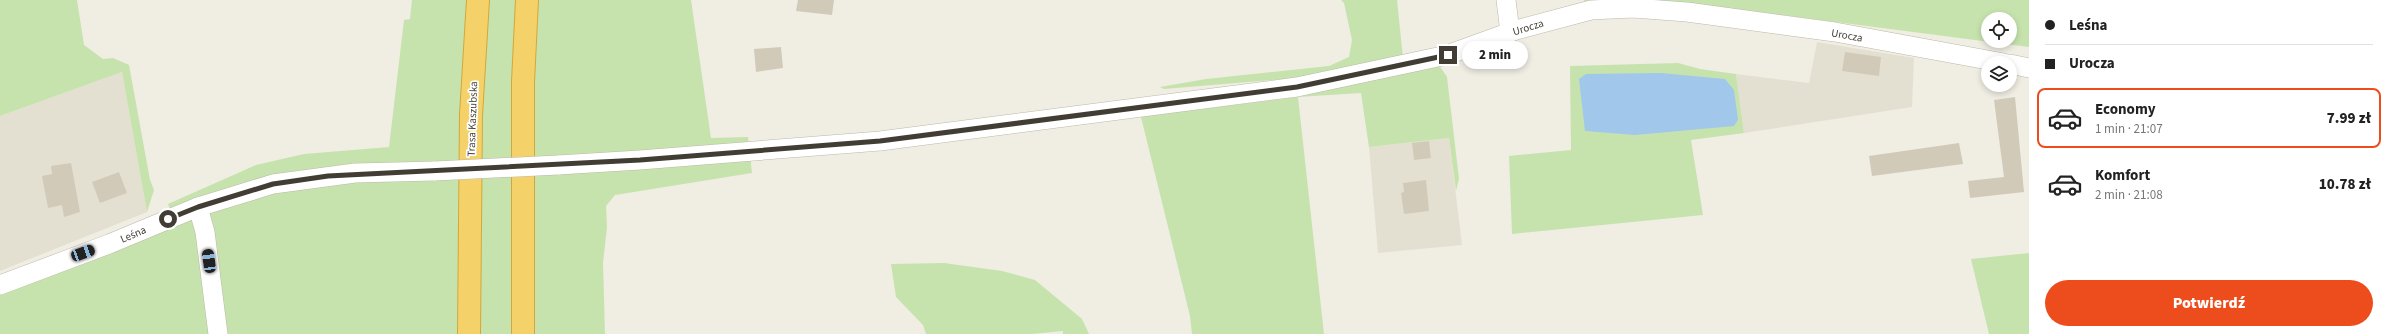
<!DOCTYPE html>
<html lang="pl">
<meta charset="utf-8">
<style>
:root{--surface:#fff;--page:#f2f2f2;--text:#222;--muted:#767676;--line:#e0e0e0;--accent:#ed4d1d}
body{margin:0;font-family:"Source Sans 3",sans-serif;background:var(--page);color:var(--text);height:100vh;display:flex;flex-direction:column;font-size:15px;white-space:nowrap}
*{box-sizing:border-box;margin:0}
p{font-size:13px;color:var(--muted)}
.icon{flex:none;width:22px;height:22px;fill:none;stroke:currentColor;stroke-width:2;stroke-linecap:round;stroke-linejoin:round}
.map{position:relative;flex:1;overflow:hidden}
.details{display:flex;flex-direction:column;background:var(--surface);width:360px}
.details>*{flex:none}
.hud{display:grid;align-content:center;height:88px;padding:0 16px;background:var(--surface)}
.buttons{position:absolute;left:1981px;top:12px;display:grid;gap:8px}
.buttons a{display:grid;place-items:center;width:36px;height:36px;border-radius:50%;background:var(--surface);box-shadow:0 2px 6px #0003;font-size:20px}
.end{position:absolute;width:18px;height:18px;margin:-9px;border:5px solid #423d34;background:#fff;box-shadow:0 0 0 2px #fff}
.from{border-radius:50%}
.bubble{position:absolute;height:28px;border-radius:14px;background:var(--surface);box-shadow:0 2px 6px #0003;font-size:13px;font-weight:800;line-height:28px;text-align:center}
.car{position:absolute;width:12px;height:24px;margin:-12px -6px;border-radius:5px;box-shadow:0 0 3px 1px #0007;background:linear-gradient(#222 24%,#8ab4d8 0 40%,#222 0 76%,#8ab4d8 0 86%,#222 0)}
.hud b{display:flex;align-items:center;gap:14px;height:38px;font-size:15px}
.hud b+b{border-top:1px solid var(--line)}
.hud i{width:10px;height:10px;background:var(--text)}
ul{padding:0;list-style:none}
li{display:flex;align-items:center;gap:12px;height:60px;margin:0 8px 6px;padding:0 8px;border:2px solid transparent;border-radius:8px}
li div{flex:1}
li b{display:block;font-size:15px}
li em{font-style:normal;font-weight:800}
li.selected{border-color:var(--accent)}
li>.icon{width:36px;height:36px;stroke-width:1.5}
.button{display:flex;gap:8px;margin-top:auto;padding:8px 16px}
.button a{flex:1;height:46px;border-radius:24px;background:var(--accent);color:#fff;font-size:16px;font-weight:800;line-height:46px;text-align:center}
main{display:flex;flex:1;min-height:0}
.map>svg:first-child{display:block}
.residential{fill:#e4e0d1}
.green{fill:#c6e3ad;fill-rule:evenodd}
.water{fill:#a1c7eb}
.building{fill:#d1cab9}
.lines{fill:none;stroke-linecap:round;stroke-linejoin:round}
.minor-casing{stroke:#beb8a9;stroke-width:20}
.highway-casing{stroke:#d3a73a;stroke-width:24}
.minor{stroke:#fff;stroke-width:19}
.highway{stroke:#f5d269;stroke-width:22}
.minor-bridge-casing{stroke:#beb8a9;stroke-width:20;stroke-linecap:butt}
.minor-bridge{stroke:#fff;stroke-width:19}
.route{stroke:#423d34;stroke-width:5}
.labels{text-anchor:middle;stroke-width:3.5;stroke-linejoin:round;paint-order:stroke}
.street-label{font-size:11px;fill:#423d34;stroke:#fff}
</style>
<main>
<div class="map">
<svg width="2029" height="334" viewBox="0 0 2029 334">
<rect width="100%" height="100%" fill="#f0ede3"/>
<!-- residential -->
<g class="residential">
<path d="M1817 42 1914 58 1912 107 1744 133 1736 74 1809 83Z"/>
<path d="M122 72 147 212 0 271V116Z"/>
<path d="M1449 138 1462 245 1378 253 1369 147Z"/>
</g>
<!-- green -->
<g class="green">
<path d="M0 0H77L84 45 103 59 113 58 129 65 150 180 154 190 147 212 122 72 0 116Z"/>
<path d="M412 0H691L711 138 748 137 752 173 615 195 606 206 607 227 603 263 605 334H0V291L175 222 168 204 256 165 304 154 389 147 404 20 410 19Z"/>
<path d="M1341 0H1397L1403 58 1296 78 1164 89 1160 87 1206 79 1329 66 1349 57 1352 40 1344 3Z"/>
<path d="M1584 0H2029V47L1758 12 1585 7ZM1988 19H2010V41H1988Z"/>
<path d="M1433 63 1441 68 1447 77 1459 179 1456 191 1449 138 1369 147 1361 93 1298 97 1324 334H1192L1190 316 1140 113 1218 107 1298 97Z"/>
<path d="M1678 63 1700 69 1736 74 1744 133 1691 140 1703 215 1512 234 1509 156 1571 150 1570 66Z"/>
<path d="M2029 253V334H1989L1971 259Z"/>
<path d="M944 263 1002 271 1035 280 1082 319 1089 334H1063V331L1032 334H926L923 325 896 297 891 264Z"/>
</g>
<!-- water -->
<path class="water" d="M1661 73 1725 79 1734 90 1738 120 1734 126 1635 135 1585 131 1579 79 1586 74Z"/>
<!-- building -->
<g class="building">
<path d="M798 0H834L832 15 796 11Z"/>
<path d="M781 47 783 68 756 72 754 49Z"/>
<path d="M1845 52 1881 57 1879 76 1842 71Z"/>
<path d="M2015 97 2024 192 1970 198 1968 181 2004 177 1994 100Z"/>
<path d="M1429 141 1431 158 1414 160 1412 143Z"/>
<path d="M1959 143 1963 164 1872 176 1869 156Z"/>
<path d="M71 163 80 212 64 217 62 205 48 208 42 176 52 174 51 166Z"/>
<path d="M119 172 127 193 100 203 92 182Z"/>
<path d="M1426 180 1429 211 1404 214 1401 193 1404 192 1403 183Z"/>
</g>
<g class="lines">
<defs>
<g id="minor">
<path d="M1506 0 1510 32"/>
<path d="M2010 64 2029 68"/>
<path d="M558 165 640 160 880 141 1297 87 1447 55 1516 30 1591 10 1633 8 1687 12 1835 32 2004 63"/>
<path d="M198 207 205 232 218 334"/>
<path d="M0 285 109 244 198 207 273 184 355 173 435 171"/>
</g>
<g id="highway">
<path d="M469 334 471 115 478 0"/>
<path d="M523 334V82L527 0"/>
</g>
</defs>
<!-- minor casing -->
<use href="#minor" class="minor-casing"/>
<!-- highway casing -->
<use href="#highway" class="highway-casing"/>
<!-- minor -->
<use href="#minor" class="minor"/>
<!-- highway -->
<use href="#highway" class="highway"/>
<defs>
<path id="minor-bridge" d="M435 171 558 165"/>
</defs>
<!-- minor-bridge casing -->
<use href="#minor-bridge" class="minor-bridge-casing"/>
<!-- minor-bridge -->
<use href="#minor-bridge" class="minor-bridge"/>
</g>
<g class="lines">
<!-- route -->
<path class="route" d="M168 219 198 207 273 184 328 176 640 160 880 141 1297 87 1448 55"/>
</g>
<g class="labels">
<!-- street labels -->
<g class="street-label">
<text transform="translate(1528 27) rotate(-17)" y="4">Urocza</text>
<text transform="translate(1847 35) rotate(10)" y="4">Urocza</text>
<text transform="translate(472 119) rotate(-88)" y="4">Trasa Kaszubska</text>
<text transform="translate(133 234) rotate(-23)" y="4">Leśna</text>
</g>
</g>
</svg>
<div class="buttons">
<a><svg class="icon" aria-label="locate" viewBox="0 0 24 24"><circle cx="12" cy="12" r="6"/><path d="M12 2v4M12 18v4M2 12h4M18 12h4"/></svg></a>
<a><svg class="icon" aria-label="layers" viewBox="0 0 24 24"><path d="M12 4l9 5-9 5-9-5zM3 14l9 5 9-5"/></svg></a>
</div>
<i class="end from" style="left:168px;top:219px"></i>
<i class="end" style="left:1448px;top:55px"></i>
<div class="bubble" style="left:1462px;top:41px;width:66px">2 min</div>
<i class="car" style="left:83px;top:253px;rotate:70deg"></i>
<i class="car" style="left:209px;top:261px;rotate:352deg"></i>
</div>
<section class="details">
<div class="hud">
<b><i class="from"></i>Leśna</b>
<b><i></i>Urocza</b>
</div>
<ul>
<li class="selected"><svg class="icon" aria-label="car" viewBox="0 0 24 24"><path d="M5 17H2v-5l4-1 3-4h7l3 4 3 1v5h-3M9 17h6M6 11h13"/><circle cx="7" cy="17" r="2"/><circle cx="17" cy="17" r="2"/></svg><div><b>Economy</b><p>1 min · 21:07</p></div><em>7.99 zł</em></li>
<li><svg class="icon" aria-label="car" viewBox="0 0 24 24"><path d="M5 17H2v-5l4-1 3-4h7l3 4 3 1v5h-3M9 17h6M6 11h13"/><circle cx="7" cy="17" r="2"/><circle cx="17" cy="17" r="2"/></svg><div><b>Komfort</b><p>2 min · 21:08</p></div><em>10.78 zł</em></li>
</ul>
<div class="button"><a>Potwierdź</a></div>
</section>
</main>
